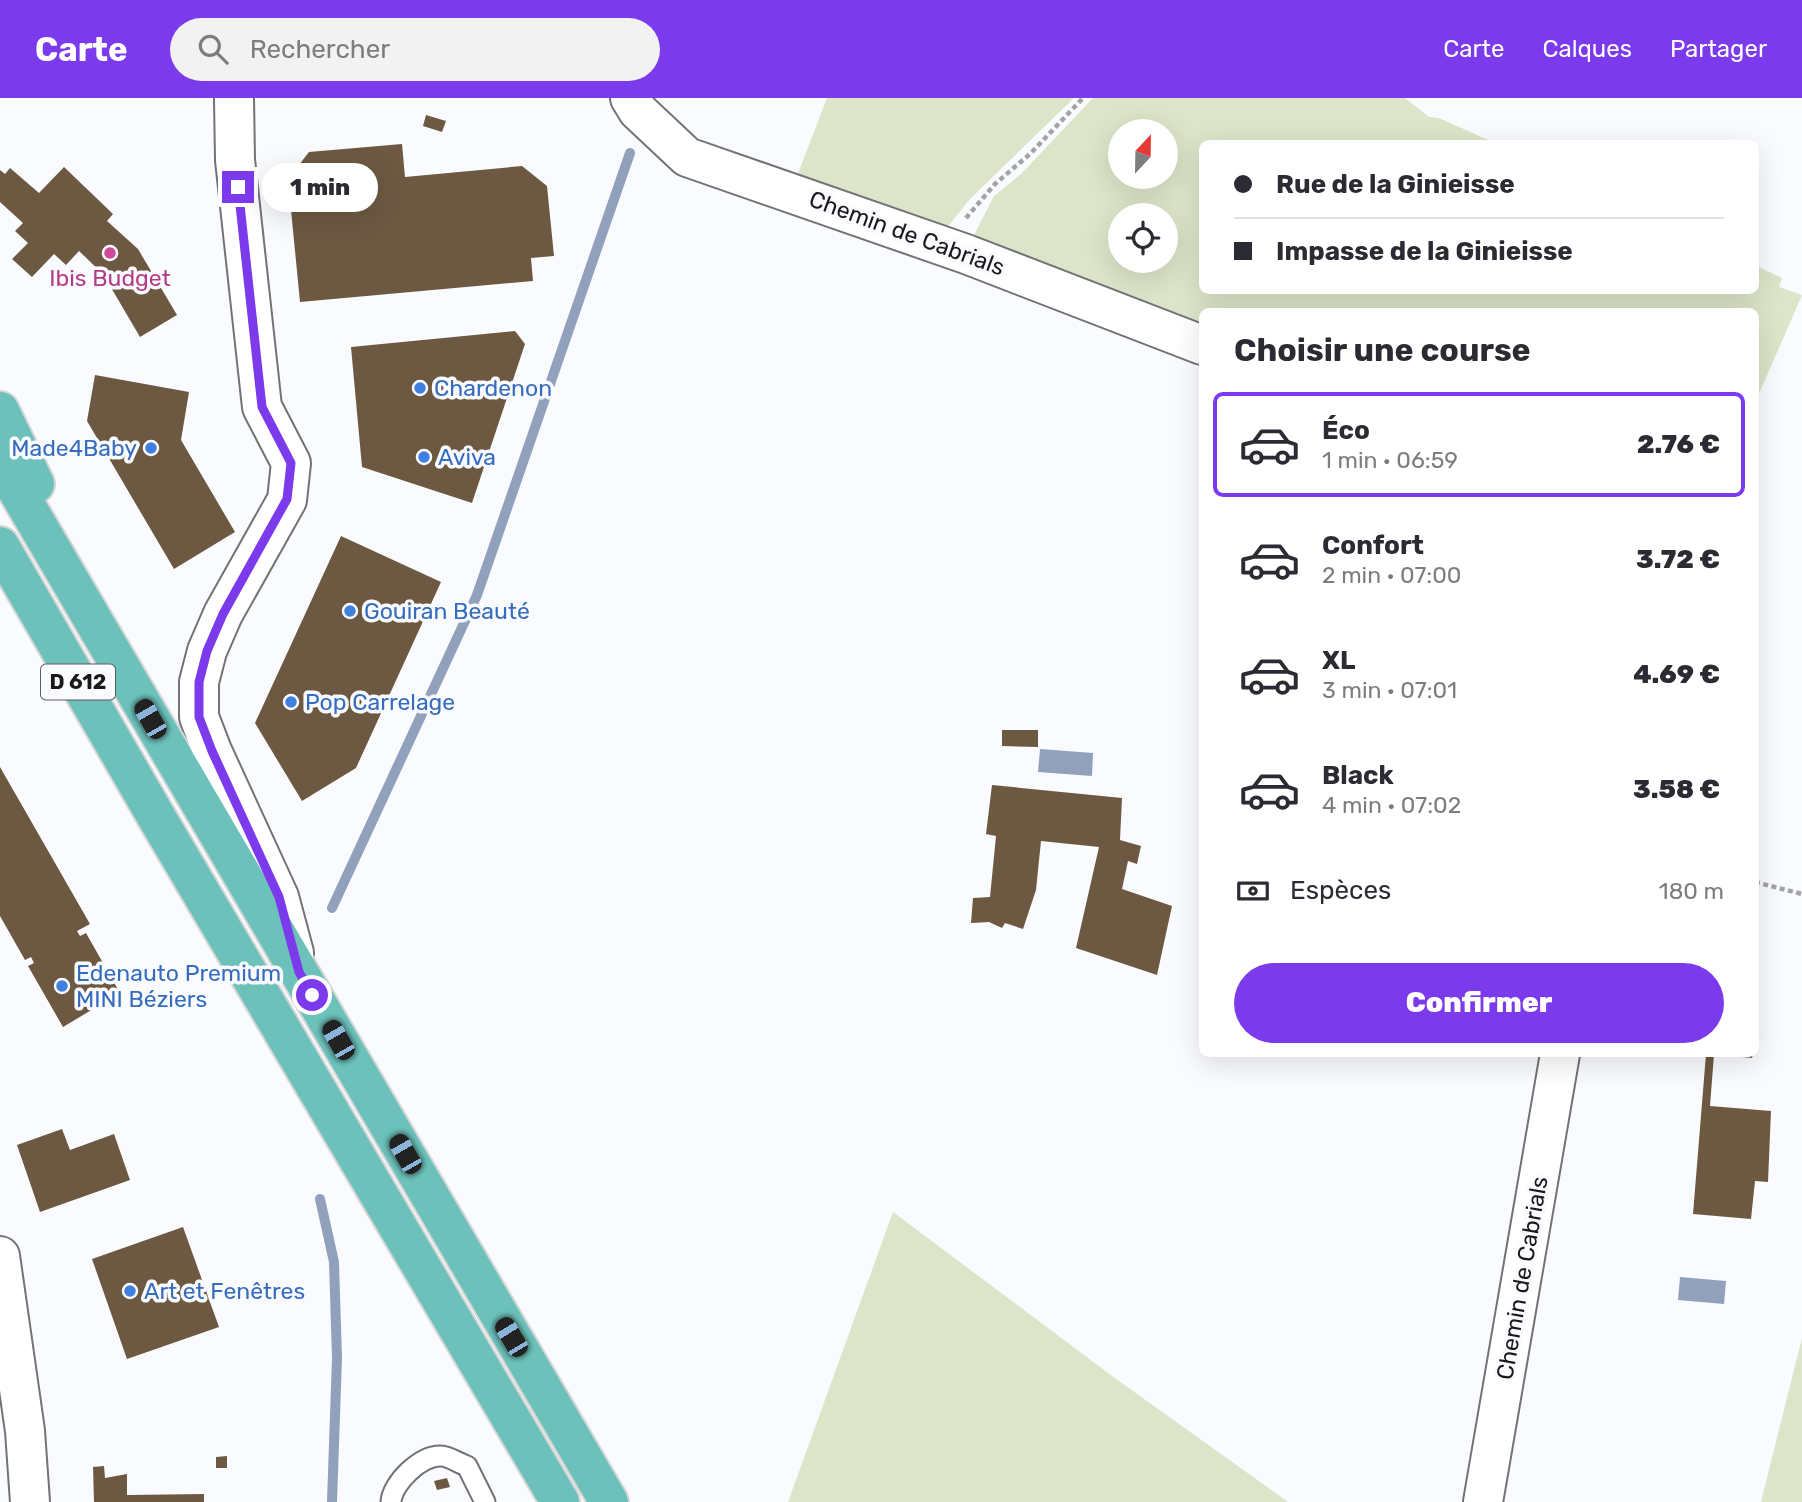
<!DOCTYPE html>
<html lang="fr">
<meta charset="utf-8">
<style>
:root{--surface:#fff;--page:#f2f2f3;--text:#2b2b33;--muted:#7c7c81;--line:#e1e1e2;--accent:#7c3aed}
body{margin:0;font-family:Rubik,sans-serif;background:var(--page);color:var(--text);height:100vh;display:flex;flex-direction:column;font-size:26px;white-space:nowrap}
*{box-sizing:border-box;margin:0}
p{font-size:23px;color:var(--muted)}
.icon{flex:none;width:38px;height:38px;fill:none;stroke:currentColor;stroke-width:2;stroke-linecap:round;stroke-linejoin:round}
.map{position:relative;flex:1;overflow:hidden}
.panel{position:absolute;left:1199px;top:210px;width:560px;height:749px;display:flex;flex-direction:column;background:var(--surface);border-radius:10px;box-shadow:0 7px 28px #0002}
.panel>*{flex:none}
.guide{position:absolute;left:1199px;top:42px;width:560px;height:154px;border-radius:10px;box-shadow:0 7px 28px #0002;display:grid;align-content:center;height:154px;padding:0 35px;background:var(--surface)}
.needle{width:46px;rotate:22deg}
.controls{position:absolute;left:1108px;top:21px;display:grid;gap:14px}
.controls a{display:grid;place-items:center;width:70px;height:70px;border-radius:50%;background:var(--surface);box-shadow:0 7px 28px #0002;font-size:35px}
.end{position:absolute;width:32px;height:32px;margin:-16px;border:9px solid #7c3aed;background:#fff;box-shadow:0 0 0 4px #fff}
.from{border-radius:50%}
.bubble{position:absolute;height:49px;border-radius:24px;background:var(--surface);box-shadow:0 7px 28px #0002;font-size:23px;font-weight:800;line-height:49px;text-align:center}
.car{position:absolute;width:21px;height:42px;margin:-21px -10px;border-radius:9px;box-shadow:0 0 5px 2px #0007;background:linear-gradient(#222 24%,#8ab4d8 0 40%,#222 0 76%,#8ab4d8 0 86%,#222 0)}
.guide b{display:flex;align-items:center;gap:24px;height:66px;font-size:26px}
.guide b+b{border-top:2px solid var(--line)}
.guide i{width:18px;height:18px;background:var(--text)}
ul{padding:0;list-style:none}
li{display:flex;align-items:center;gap:21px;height:105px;margin:0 14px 10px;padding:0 21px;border:4px solid transparent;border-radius:10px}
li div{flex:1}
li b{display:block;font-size:26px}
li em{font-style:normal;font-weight:800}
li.selected{border-color:var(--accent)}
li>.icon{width:63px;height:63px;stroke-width:1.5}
h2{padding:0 35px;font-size:32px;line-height:84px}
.pay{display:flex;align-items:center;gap:18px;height:77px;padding:0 35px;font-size:26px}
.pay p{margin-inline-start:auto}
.primary-button{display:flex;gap:14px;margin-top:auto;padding:14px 35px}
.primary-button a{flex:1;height:80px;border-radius:42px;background:var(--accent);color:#fff;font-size:28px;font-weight:800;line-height:80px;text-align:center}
header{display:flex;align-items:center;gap:42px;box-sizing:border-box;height:98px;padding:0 35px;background:var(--accent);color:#fff}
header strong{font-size:33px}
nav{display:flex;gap:38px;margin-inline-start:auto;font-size:24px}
.search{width:490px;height:63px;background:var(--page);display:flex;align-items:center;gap:18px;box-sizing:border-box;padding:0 24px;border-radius:38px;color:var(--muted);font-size:26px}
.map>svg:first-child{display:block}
.green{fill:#dce5c9;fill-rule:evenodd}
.water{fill:#91a1bc}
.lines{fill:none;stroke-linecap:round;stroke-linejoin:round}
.stream{stroke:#91a1bc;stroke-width:10}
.building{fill:#6d5942}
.service-casing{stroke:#727376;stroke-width:23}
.minor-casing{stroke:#727376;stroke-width:42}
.trunk-casing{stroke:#d6d6d6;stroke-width:42}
.path{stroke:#a2a3a5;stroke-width:4.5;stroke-dasharray:5 3.5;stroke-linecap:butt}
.service{stroke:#fff;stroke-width:19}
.minor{stroke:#fff;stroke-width:38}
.trunk{stroke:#6cc2bb;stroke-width:38}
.route{stroke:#7c3aed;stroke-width:9}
.hotel-dot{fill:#d1479c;stroke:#fafbfe;stroke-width:2.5}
.shop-dot{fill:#3f7fe0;stroke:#fafbfe;stroke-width:2.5}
.labels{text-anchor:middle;stroke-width:7;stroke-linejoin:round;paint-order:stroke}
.shield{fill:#fafbfe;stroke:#5c5d5e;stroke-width:2}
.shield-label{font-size:21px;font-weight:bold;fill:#19191a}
.street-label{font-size:23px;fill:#19191a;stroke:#fafbfe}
.hotel-label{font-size:23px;fill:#b23c85;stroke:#fafbfe}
.shop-label{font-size:23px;fill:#366cbe;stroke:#fafbfe;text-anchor:start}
</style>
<header>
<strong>Carte</strong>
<div class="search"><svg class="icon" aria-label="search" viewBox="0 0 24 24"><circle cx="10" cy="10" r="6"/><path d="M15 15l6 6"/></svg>Rechercher</div>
<nav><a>Carte</a><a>Calques</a><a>Partager</a></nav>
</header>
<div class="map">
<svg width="1802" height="1404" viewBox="0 0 1802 1404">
<rect width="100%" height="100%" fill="#fafbfe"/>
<!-- green -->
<g class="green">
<path d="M827 0H1074L969 102 939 140 795 83Z"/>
<path d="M1093 0H1405L1429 19 1439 20 1495 45 1202 46V192H1755V167L1782 180 1779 189 1802 197 1755 305V214H1202V234L970 145 994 98 1021 76ZM1120 33H1166V79H1120ZM1120 117H1166V163H1120Z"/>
<path d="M893 1114 1112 1278 1288 1404H788Z"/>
<path d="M1802 1240V1404H1761Z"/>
</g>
<!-- water -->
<g class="water">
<path d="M1040 651 1093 655 1092 678 1038 674Z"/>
<path d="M1680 1179 1726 1183 1724 1206 1678 1202Z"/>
</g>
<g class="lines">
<!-- stream -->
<g class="stream">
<path d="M332 810 477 497 630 55"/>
<path d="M320 1101 334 1164 337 1260 332 1404"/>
</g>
</g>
<!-- building -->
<g class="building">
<path d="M426 17 446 23 442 34 423 28Z"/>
<path d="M402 46 405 79 522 68 547 88 554 158 531 160 533 183 300 204 288 81 309 54Z"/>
<path d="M64 69 113 116 107 123 138 151 177 217 140 239 103 176 79 153 66 167 54 156 32 179 12 161 28 145 15 133 23 125 0 104V72L5 76 10 70 39 95Z"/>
<path d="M515 233 525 246 472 405 362 369 351 249Z"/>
<path d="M95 277 189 294 181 342 235 434 174 471 87 323Z"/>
<path d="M341 438 441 484 356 670 302 703 255 625Z"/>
<path d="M1002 632H1038V649L1002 648Z"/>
<path d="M0 669 90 826 77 833 80 838 86 835 120 895 63 929 28 868 34 865 31 859 25 862 0 818Z"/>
<path d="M992 687 1122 700 1120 742 1141 748 1137 766 1128 763 1122 791 1172 808 1157 877 1076 850 1099 749 1041 743 1036 792 1023 831 1005 825 1002 830 989 824 971 825 973 800 990 799 996 738 986 736Z"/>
<path d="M1706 956H1714L1710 1008 1771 1013 1768 1084 1755 1083 1751 1121 1693 1116Z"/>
<path d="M1722 956H1753L1752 960 1722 957Z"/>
<path d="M62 1031 70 1052 114 1036 130 1082 40 1114 17 1047Z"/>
<path d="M183 1129 219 1229 127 1261 92 1161Z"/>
<path d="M227 1358V1370H216V1359Z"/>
<path d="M104 1368 105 1380 127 1376V1397L204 1396V1404H94L93 1369Z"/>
<path d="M447 1380 450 1389 437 1392 434 1383Z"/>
</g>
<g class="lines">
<defs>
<path id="service" d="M391 1404C392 1385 421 1357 441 1358 449 1358 460 1366 467 1368L485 1404"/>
<g id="minor">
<path d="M234 0 235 62 262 309 291 365 287 402 223 516 207 553 199 584V619L212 653 279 799 294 855"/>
<path d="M630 0 638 13 687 59 966 156 1202 247"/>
<path d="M0 1158 25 1333 30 1404"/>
<path d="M1483 1404 1560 956"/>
</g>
<g id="trunk">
<path d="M0 313 35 386"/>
<path d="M0 363 609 1404"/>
<path d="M0 448 157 720 560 1404"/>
</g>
</defs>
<!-- service casing -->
<use href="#service" class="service-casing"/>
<!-- minor casing -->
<use href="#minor" class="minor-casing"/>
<!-- trunk casing -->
<use href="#trunk" class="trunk-casing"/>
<!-- path -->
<g class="path">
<path d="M966 120 995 86 1030 56 1083 0"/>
<path d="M1755 784 1802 796"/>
</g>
<!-- service -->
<use href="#service" class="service"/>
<!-- minor -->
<use href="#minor" class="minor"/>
<!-- trunk -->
<use href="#trunk" class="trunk"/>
</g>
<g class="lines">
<!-- route -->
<path class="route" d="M238 89 262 309 291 365 287 401 223 516 207 553 199 584V619L212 653 279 799 299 874 312 897"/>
</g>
<!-- markers -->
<circle class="hotel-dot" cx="110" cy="155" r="7"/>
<g class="shop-dot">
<circle cx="420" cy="290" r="7"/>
<circle cx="151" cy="350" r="7"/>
<circle cx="424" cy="359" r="7"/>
<circle cx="350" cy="513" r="7"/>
<circle cx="291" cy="604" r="7"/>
<circle cx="62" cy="888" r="7"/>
<circle cx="130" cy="1193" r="7"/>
</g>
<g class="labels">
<!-- shield labels -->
<rect class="shield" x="41" y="566.5" width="74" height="35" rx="5"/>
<g class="shield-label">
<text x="78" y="591">D 612</text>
</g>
<!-- street labels -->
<g class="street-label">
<text transform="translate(907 135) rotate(20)" y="8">Chemin de Cabrials</text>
<text transform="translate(1522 1180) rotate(-80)" y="8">Chemin de Cabrials</text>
</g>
<!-- hotel labels -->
<g class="hotel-label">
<text x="110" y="188">Ibis Budget</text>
</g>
<!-- shop labels -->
<g class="shop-label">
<text x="434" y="298">Chardenon</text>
<text x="137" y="358" text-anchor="end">Made4Baby</text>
<text x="438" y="367">Aviva</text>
<text x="364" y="521">Gouiran Beauté</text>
<text x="305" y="612">Pop Carrelage</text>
<text x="76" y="883">Edenauto Premium<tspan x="76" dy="26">MINI Béziers</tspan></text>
<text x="144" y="1201">Art et Fenêtres</text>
</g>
</g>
</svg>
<div class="controls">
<a><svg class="needle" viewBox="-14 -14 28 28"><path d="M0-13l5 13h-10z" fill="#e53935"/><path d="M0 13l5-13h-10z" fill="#7c7c81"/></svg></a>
<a><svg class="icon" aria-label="locate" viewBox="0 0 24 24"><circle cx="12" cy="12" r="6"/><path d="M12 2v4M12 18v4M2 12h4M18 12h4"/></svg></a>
</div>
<i class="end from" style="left:312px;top:897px"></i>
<i class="end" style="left:238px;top:89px"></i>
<div class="bubble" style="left:262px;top:65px;width:116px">1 min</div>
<i class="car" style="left:150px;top:621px;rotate:330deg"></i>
<i class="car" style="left:338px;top:942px;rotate:330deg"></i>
<i class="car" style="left:405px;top:1056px;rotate:330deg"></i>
<i class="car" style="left:511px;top:1239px;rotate:329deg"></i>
<div class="guide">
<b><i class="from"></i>Rue de la Ginieisse</b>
<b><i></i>Impasse de la Ginieisse</b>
</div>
<section class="panel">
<h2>Choisir une course</h2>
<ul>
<li class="selected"><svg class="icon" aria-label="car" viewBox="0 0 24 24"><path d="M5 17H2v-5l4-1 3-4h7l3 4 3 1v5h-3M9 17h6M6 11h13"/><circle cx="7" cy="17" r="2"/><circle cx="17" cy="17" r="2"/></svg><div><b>Éco</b><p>1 min · 06:59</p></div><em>2.76 €</em></li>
<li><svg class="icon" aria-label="car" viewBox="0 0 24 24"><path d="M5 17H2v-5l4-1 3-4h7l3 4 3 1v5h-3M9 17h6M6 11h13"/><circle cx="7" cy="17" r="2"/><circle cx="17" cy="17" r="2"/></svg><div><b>Confort</b><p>2 min · 07:00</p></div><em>3.72 €</em></li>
<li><svg class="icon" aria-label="car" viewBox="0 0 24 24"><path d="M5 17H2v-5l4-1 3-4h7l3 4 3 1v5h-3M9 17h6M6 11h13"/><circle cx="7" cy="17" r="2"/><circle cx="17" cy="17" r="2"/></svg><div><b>XL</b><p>3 min · 07:01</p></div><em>4.69 €</em></li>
<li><svg class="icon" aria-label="car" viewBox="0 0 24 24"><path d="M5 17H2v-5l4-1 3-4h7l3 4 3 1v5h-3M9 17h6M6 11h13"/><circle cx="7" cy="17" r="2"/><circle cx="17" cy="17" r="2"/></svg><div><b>Black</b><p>4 min · 07:02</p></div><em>3.58 €</em></li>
</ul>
<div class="pay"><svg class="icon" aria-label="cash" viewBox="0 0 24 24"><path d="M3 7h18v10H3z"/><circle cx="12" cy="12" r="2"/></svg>Espèces<p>180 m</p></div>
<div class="primary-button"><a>Confirmer</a></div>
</section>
</div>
